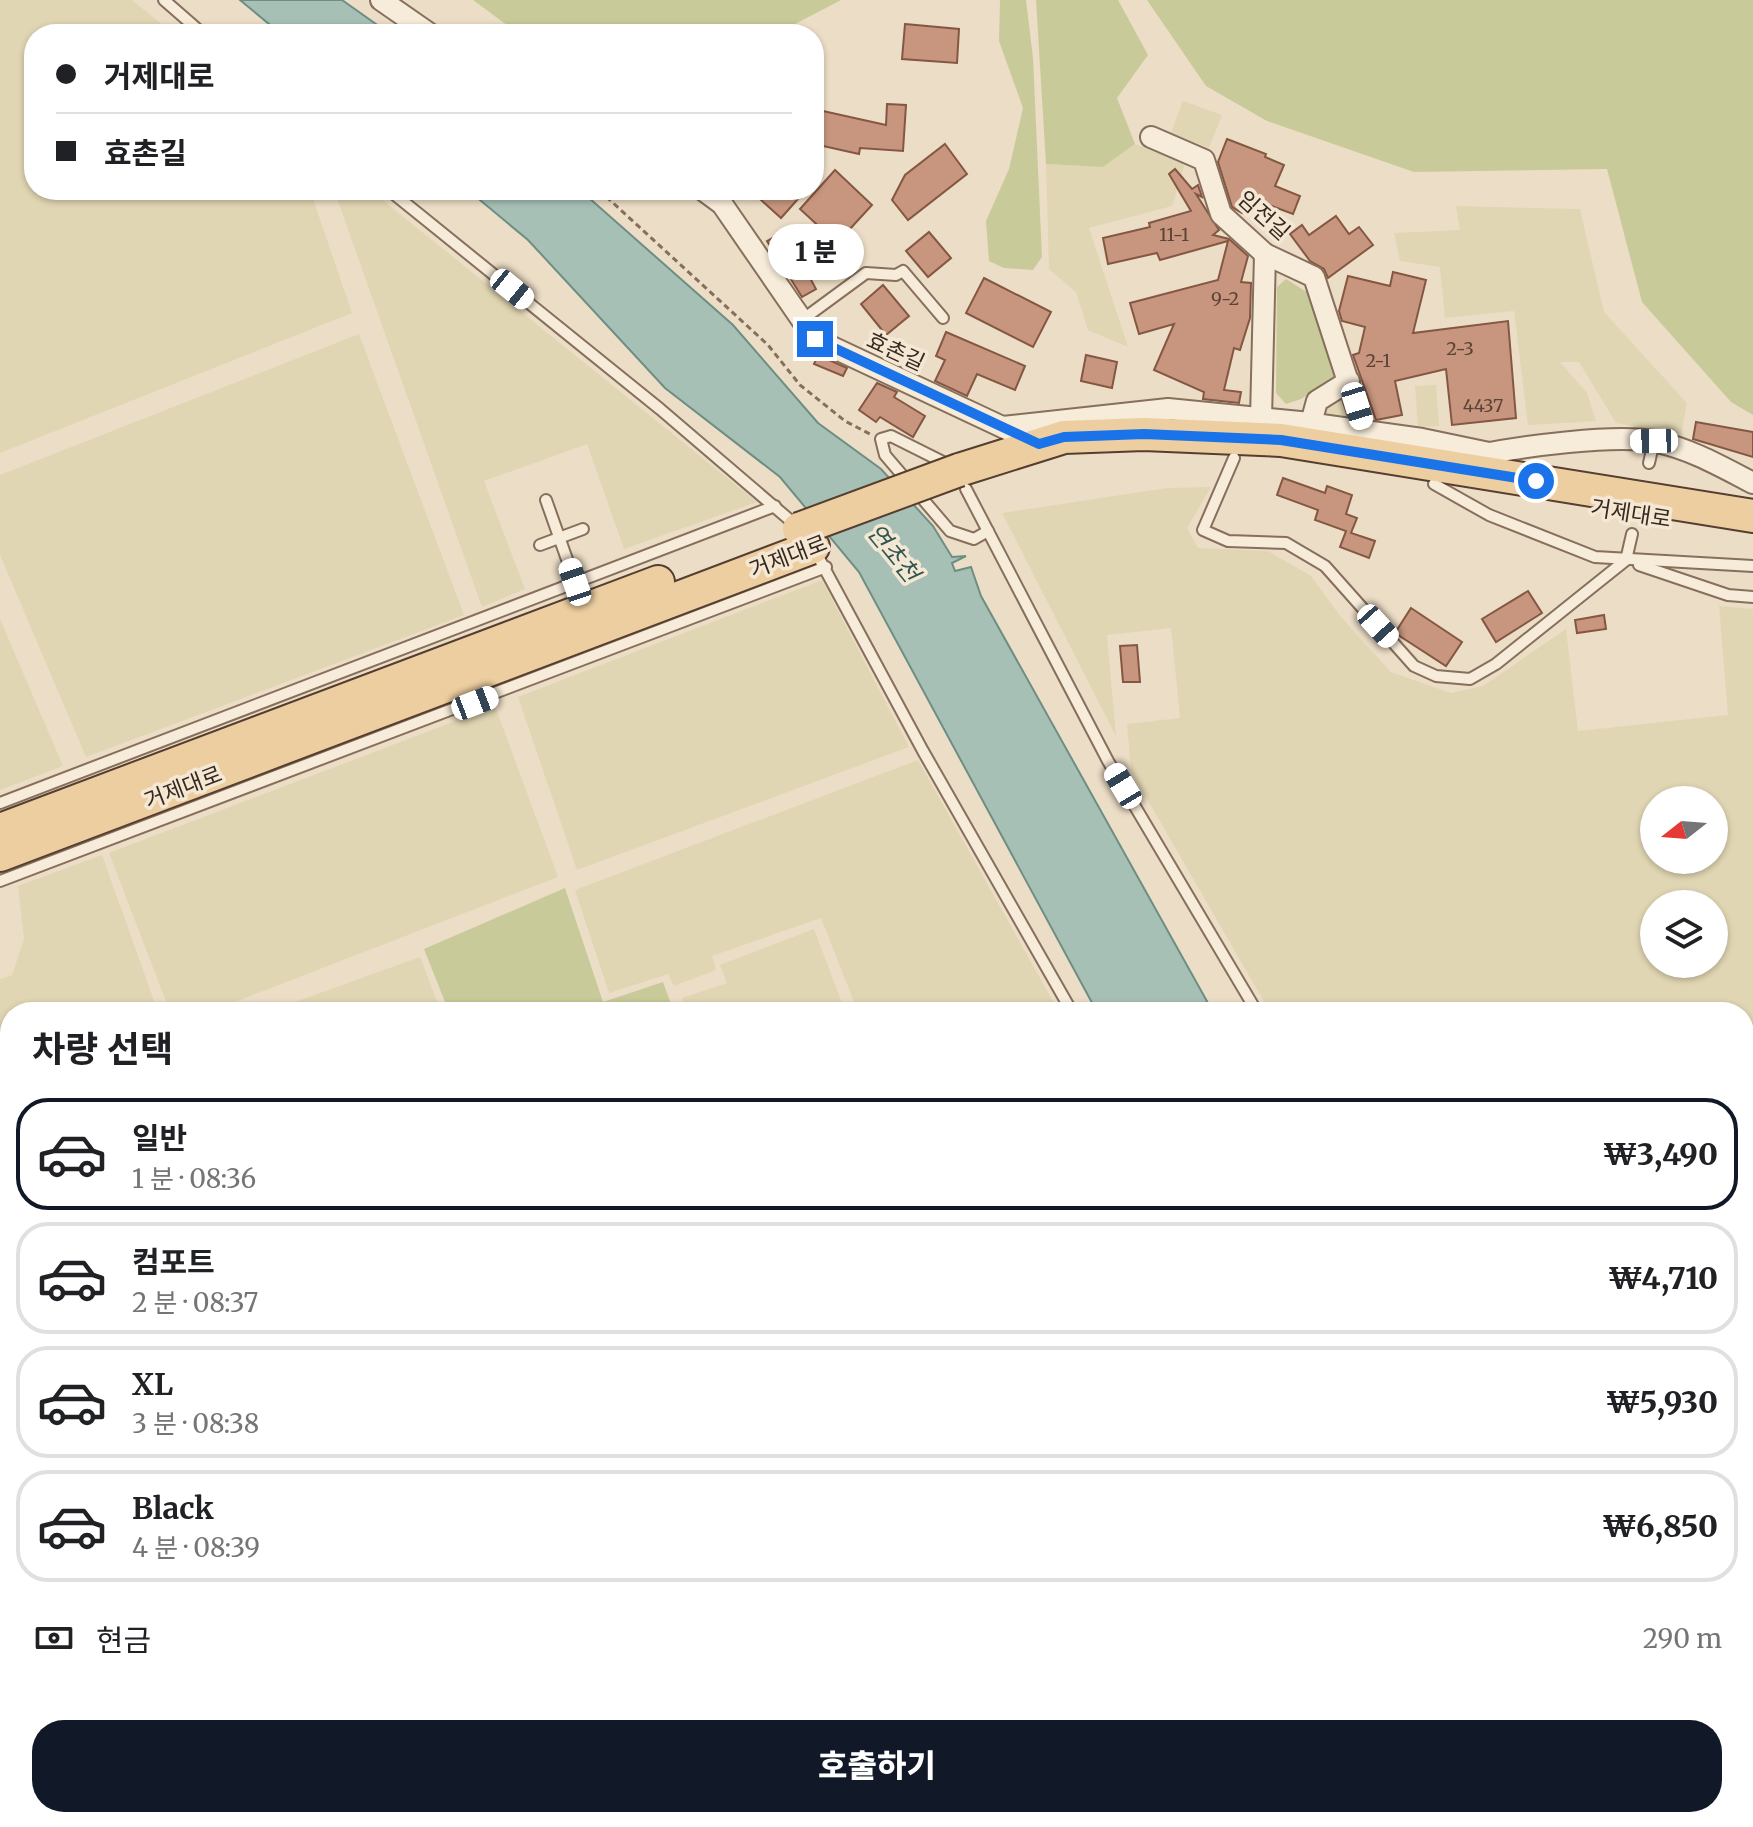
<!DOCTYPE html>
<html lang="ko">
<meta charset="utf-8">
<style>
:root{--surface:#fff;--page:#f6f6f6;--text:#202124;--muted:#757577;--line:#e0e0e0;--accent:#111827}
body{margin:0;font-family:Merriweather,"Noto Sans KR",serif;background:var(--page);color:var(--text);height:100vh;display:flex;flex-direction:column;font-size:30px;white-space:nowrap}
*{box-sizing:border-box;margin:0}
p{font-size:26px;color:var(--muted)}
.icon{flex:none;width:44px;height:44px;fill:none;stroke:currentColor;stroke-width:2;stroke-linecap:round;stroke-linejoin:round}
.map{position:relative;flex:1;overflow:hidden}
.drawer{position:absolute;left:0px;top:1002px;width:1754px;height:826px;display:flex;flex-direction:column;background:var(--surface);border-radius:32px 32px 0 0;box-shadow:0 2px 6px #0004}
.drawer>*{flex:none}
.guide{position:absolute;left:24px;top:24px;width:800px;height:176px;border-radius:32px;box-shadow:0 2px 6px #0004;display:grid;align-content:center;height:176px;padding:0 32px;background:var(--surface)}
.needle{width:52px;rotate:253deg}
.controls{position:absolute;left:1640px;top:786px;display:grid;gap:16px}
.controls a{display:grid;place-items:center;width:88px;height:88px;border-radius:50%;background:var(--surface);box-shadow:0 2px 6px #0004;font-size:40px}
.end{position:absolute;width:36px;height:36px;margin:-18px;border:10px solid #1a73e8;background:#fff;box-shadow:0 0 0 4px #fff}
.from{border-radius:50%}
.bubble{position:absolute;height:56px;border-radius:28px;background:var(--surface);box-shadow:0 2px 6px #0004;font-size:26px;font-weight:800;line-height:56px;text-align:center}
.car{position:absolute;width:24px;height:48px;margin:-24px -12px;border-radius:10px;box-shadow:0 0 6px 2px #0007;background:linear-gradient(#fff 24%,#345 0 40%,#fff 0 76%,#345 0 86%,#fff 0)}
.guide b{display:flex;align-items:center;gap:28px;height:76px;font-size:30px}
.guide b+b{border-top:2px solid var(--line)}
.guide i{width:20px;height:20px;background:var(--text)}
ul{padding:0;list-style:none}
li{display:flex;align-items:center;gap:24px;height:112px;margin:0 16px 12px;padding:0 16px;border:4px solid var(--line);border-radius:32px}
li div{flex:1}
li b{display:block;font-size:30px}
li em{font-style:normal;font-weight:800}
li.current{border-color:var(--accent)}
li>.icon{width:72px;height:72px;stroke-width:1.5}
h2{padding:0 32px;font-size:36px;line-height:96px}
.pay{display:flex;align-items:center;gap:20px;height:88px;padding:0 32px;font-size:30px}
.pay p{margin-inline-start:auto}
.cta{display:flex;gap:16px;margin-top:auto;padding:16px 32px}
.cta a{flex:1;height:92px;border-radius:32px;background:var(--accent);color:#fff;font-size:32px;font-weight:800;line-height:92px;text-align:center}
.map>svg:first-child{display:block}
.farmland{fill:#e1d6b3;fill-rule:evenodd}
.green{fill:#c9ca9a}
.water{fill:#a7c0b6;stroke:#6e8e83;stroke-width:2}
.lines{fill:none;stroke-linecap:round;stroke-linejoin:round}
.stream{stroke:#6e8e83;stroke-width:5}
.building{fill:#c8967e;stroke:#845743;stroke-width:2}
.lane-casing{stroke:#866f5c;stroke-width:14}
.street-casing{stroke:#866f5c;stroke-width:24}
.secondary-casing{stroke:#685040;stroke-width:34}
.primary-casing{stroke:#553e30;stroke-width:36}
.path{stroke:#866f5c;stroke-width:3;stroke-dasharray:6 4;stroke-linecap:butt}
.lane{stroke:#f7ebd9;stroke-width:10}
.street{stroke:#f7ebd9;stroke-width:20}
.secondary{stroke:#f7ebd9;stroke-width:30}
.primary{stroke:#edcea0;stroke-width:32}
.primary-bridge-casing{stroke:#553e30;stroke-width:36;stroke-linecap:butt}
.primary-bridge{stroke:#edcea0;stroke-width:32}
.route{stroke:#1a73e8;stroke-width:10}
.labels{text-anchor:middle;stroke-width:7;stroke-linejoin:round;paint-order:stroke}
.number-label{font-size:18px;fill:#5b4437}
.street-label{font-size:22px;fill:#37291f;stroke:#f4e8d5}
.water-label{font-size:24px;font-style:italic;fill:#305650;stroke:#f4e8d5}
</style>
<div class="map">
<svg width="1753" height="1827" viewBox="0 0 1753 1827">
<rect width="100%" height="100%" fill="#ecddc6"/>
<!-- farmland -->
<g class="farmland">
<path d="M0 0H132L174 34H34V190H310L352 313 0 453Z"/>
<path d="M1183 101 1222 115 1209 148 1171 133Z"/>
<path d="M1135 144 1185 164 1172 206 1089 228 1128 347 1088 330 1076 292 1049 269 1046 164 1103 167Z"/>
<path d="M334 190H370L757 502 624 549 587 444 484 481 525 589 482 607Z"/>
<path d="M1456 206 1580 209 1604 312 1687 403 1681 435 1616 423 1579 362H1560L1587 393 1596 421 1528 425 1514 311 1445 318 1440 267 1400 261 1394 233 1460 230Z"/>
<path d="M359 334 464 615 86 757 0 555V475Z"/>
<path d="M1436 385 1439 426 1418 427 1415 386Z"/>
<path d="M1339 397 1348 404V421L1322 417 1323 407Z"/>
<path d="M1211 487 1187 528 1198 548 1268 551 1311 576 1341 617 1391 672 1451 693 1483 686 1566 629 1578 731 1728 715 1719 606 1753 609V1080L1744 1081V1012H1270L1131 771 1127 724 1180 718 1171 628 1107 635 1116 736 1002 513 1167 488ZM1654 800H1714V860H1654ZM1654 904H1714V964H1654Z"/>
<path d="M822 580 909 747 577 870 518 697Z"/>
<path d="M0 619 63 766 0 790Z"/>
<path d="M495 706 558 877 209 1012H170L109 853Z"/>
<path d="M918 760 1059 1012H858L821 918 712 956 716 970 674 986 668 974 609 993 575 890Z"/>
<path d="M102 855 158 1012H10V1043H0V979L12 975 24 939 18 886Z"/>
<path d="M814 929 844 1008 833 1012H688L682 998 727 983 720 965Z"/>
<path d="M420 957 441 1012H267Z"/>
<path d="M1753 1099V1397L1744 1395V1100Z"/>
<path d="M0 1303H10V1345L3 1348 0 1356Z"/>
</g>
<!-- green -->
<g class="green">
<path d="M473 0H841L776 34H519Z"/>
<path d="M1000 0H1026L1033 58 1042 257 1033 270 1004 268 989 261 986 221 1009 169 1023 108 999 41Z"/>
<path d="M1036 0H1118L1148 55 1117 98 1135 144 1103 167 1046 164Z"/>
<path d="M1147 0H1753V415L1731 402 1642 302 1607 169 1414 172 1267 121 1206 86Z"/>
<path d="M1286 279 1313 296 1335 375 1301 399 1286 404 1276 393 1277 287Z"/>
<path d="M565 888 603 1002 663 982 674 1012H449L424 949Z"/>
<path d="M0 1538 10 1540V1803L0 1822Z"/>
<path d="M1753 1696V1827H17L22 1818H1744V1697Z"/>
</g>
<!-- water -->
<g class="water">
<path d="M240 0H342L390 34H281Z"/>
<path d="M468 190H580L733 325 818 423 881 469 933 526 952 557 966 556 952 563 955 571 971 567 981 596 1213 1012H1097L859 572 780 477 665 388 528 240Z"/>
<path d="M1744 1461 1753 1463V1593L1744 1591Z"/>
</g>
<g class="lines">
<!-- stream -->
<path class="stream" d="M1744 1407 1753 1409"/>
</g>
<!-- building -->
<g class="building">
<path d="M905 24 959 29 957 63 902 59Z"/>
<path d="M887 104 906 105 903 151 860 148 859 154 814 144V109L886 125Z"/>
<path d="M1227 139 1266 154 1265 157 1284 165 1275 186 1300 196 1293 214 1248 197 1242 213 1232 207 1218 162Z"/>
<path d="M945 144 967 174 908 220 892 200 905 175Z"/>
<path d="M1175 169 1192 189 1198 185 1202 197 1196 194 1219 230 1213 235 1229 239 1248 256 1241 282 1251 283 1250 318 1240 350 1234 348 1224 390 1241 392 1239 403 1203 399 1204 392 1154 370 1174 324 1139 334 1130 303 1218 280 1228 241 1160 260 1157 253 1108 264 1103 238 1150 227 1149 223 1191 211 1169 174Z"/>
<path d="M835 170 872 205 837 243 800 209Z"/>
<path d="M750 190H806L781 218Z"/>
<path d="M1336 216 1349 234 1359 227 1373 245 1328 278 1324 269 1310 261 1290 234 1302 225 1309 235Z"/>
<path d="M929 232 951 258 928 277 906 251Z"/>
<path d="M778 235 789 239 816 289 802 297 767 241Z"/>
<path d="M1393 272 1426 280 1413 333 1508 321 1516 418 1452 425 1446 369 1395 381 1402 415 1376 420 1353 355 1359 353 1365 327 1342 321 1339 311 1348 276 1390 286Z"/>
<path d="M984 278 1051 312 1033 347 966 313Z"/>
<path d="M883 285 909 316 886 335 861 304Z"/>
<path d="M946 332 1025 366 1015 390 977 374 967 396 935 381 945 360 936 356Z"/>
<path d="M818 355 847 368 843 376 814 364Z"/>
<path d="M1086 355 1117 362 1112 388 1081 381Z"/>
<path d="M877 383 897 392 894 397 925 416 913 437 880 417 876 422 859 410Z"/>
<path d="M1696 422 1753 432V457L1693 439Z"/>
<path d="M1283 478 1325 493 1327 486 1352 495 1346 514 1357 518 1351 533 1375 541 1369 558 1340 547 1346 531 1315 520 1318 510 1277 495Z"/>
<path d="M1528 591 1542 613 1496 642 1482 619Z"/>
<path d="M1411 608 1462 642 1446 666 1395 633Z"/>
<path d="M1604 615 1606 629 1577 633 1575 620Z"/>
<path d="M1137 645 1140 682H1123L1120 646Z"/>
</g>
<g class="lines">
<defs>
<g id="lane">
<path d="M164 0 203 34"/>
<path d="M389 190 660 409 798 527"/>
<path d="M802 320 866 273 896 275 903 271 943 318"/>
<path d="M1234 458 1203 530 1228 541 1286 543 1325 566 1414 666 1436 676 1470 679 1496 664 1626 560 1632 534"/>
<path d="M1649 463 1654 441"/>
<path d="M949 465 891 436 881 439 885 455 950 531 974 539 988 531"/>
<path d="M1434 484 1489 515 1595 557 1753 566"/>
<path d="M966 489 1108 761 1257 1012"/>
<path d="M546 500 575 582"/>
<path d="M540 545 583 529"/>
<path d="M814 549 923 751 1072 1012"/>
<path d="M1639 565 1728 595 1753 597"/>
<path d="M0 803 775 506"/>
<path d="M0 881 826 567"/>
<path d="M1744 1417 1753 1418"/>
</g>
<g id="street">
<path d="M381 0 430 34"/>
<path d="M1151 137 1204 160 1221 214 1265 254 1314 277 1364 431"/>
<path d="M703 190 722 204 815 339 1015 433"/>
<path d="M1261 418 1265 254"/>
<path d="M1311 423 1317 401 1349 381"/>
<path d="M1003 427 1168 409 1300 422 1422 439 1489 453"/>
<path d="M1479 455C1520 447 1617 433 1657 442 1691 449 1722 467 1753 483"/>
</g>
<g id="secondary">
<path d="M0 1134H10"/>
<path d="M1744 1652 1753 1654"/>
</g>
<g id="primary">
<path d="M959 470 1064 437 1144 434 1281 440 1753 516"/>
<path d="M0 830 658 582"/>
<path d="M0 855 813 547"/>
</g>
</defs>
<!-- lane casing -->
<use href="#lane" class="lane-casing"/>
<!-- street casing -->
<use href="#street" class="street-casing"/>
<!-- secondary casing -->
<use href="#secondary" class="secondary-casing"/>
<!-- primary casing -->
<use href="#primary" class="primary-casing"/>
<!-- path -->
<g class="path">
<path d="M599 190 768 345 800 385 845 421 870 434"/>
<path d="M1744 1086 1753 1085"/>
</g>
<!-- lane -->
<use href="#lane" class="lane"/>
<!-- street -->
<use href="#street" class="street"/>
<!-- secondary -->
<use href="#secondary" class="secondary"/>
<!-- primary -->
<use href="#primary" class="primary"/>
<defs>
<path id="primary-bridge" d="M799 529 959 470"/>
</defs>
<!-- primary-bridge casing -->
<use href="#primary-bridge" class="primary-bridge-casing"/>
<!-- primary-bridge -->
<use href="#primary-bridge" class="primary-bridge"/>
</g>
<g class="lines">
<!-- route -->
<path class="route" d="M815 339 1039 444 1064 437 1144 434 1281 440 1536 481"/>
</g>
<g class="labels">
<!-- number labels -->
<g class="number-label">
<text x="1174" y="241">11-1</text>
<text x="1225" y="305">9-2</text>
<text x="1460" y="355">2-3</text>
<text x="1378" y="367">2-1</text>
<text x="1483" y="412">4437</text>
</g>
<!-- street labels -->
<g class="street-label">
<text transform="translate(1264 215) rotate(42)" y="8">임전길</text>
<text transform="translate(896 351) rotate(25)" y="8">효촌길</text>
<text transform="translate(1631 513) rotate(9)" y="8">거제대로</text>
<text transform="translate(788 556) rotate(-21)" y="8">거제대로</text>
<text transform="translate(183 787) rotate(-21)" y="8">거제대로</text>
</g>
<!-- water labels -->
<g class="water-label">
<text transform="translate(893 553) rotate(51)" y="8">연초천</text>
</g>
</g>
</svg>
<div class="controls">
<a><svg class="needle" viewBox="-14 -14 28 28"><path d="M0-13l5 13h-10z" fill="#e53935"/><path d="M0 13l5-13h-10z" fill="#757577"/></svg></a>
<a><svg class="icon" aria-label="layers" viewBox="0 0 24 24"><path d="M12 4l9 5-9 5-9-5zM3 14l9 5 9-5"/></svg></a>
</div>
<i class="end from" style="left:1536px;top:481px"></i>
<i class="end" style="left:815px;top:339px"></i>
<div class="bubble" style="left:768px;top:224px;width:96px">1 분</div>
<i class="car" style="left:512px;top:289px;rotate:129deg"></i>
<i class="car" style="left:1357px;top:406px;rotate:163deg"></i>
<i class="car" style="left:1654px;top:441px;rotate:269deg"></i>
<i class="car" style="left:575px;top:582px;rotate:341deg"></i>
<i class="car" style="left:1378px;top:626px;rotate:138deg"></i>
<i class="car" style="left:475px;top:703px;rotate:69deg"></i>
<i class="car" style="left:1123px;top:786px;rotate:329deg"></i>
<div class="guide">
<b><i class="from"></i>거제대로</b>
<b><i></i>효촌길</b>
</div>
<section class="drawer">
<h2>차량 선택</h2>
<ul>
<li class="current"><svg class="icon" aria-label="car" viewBox="0 0 24 24"><path d="M5 17H2v-5l4-1 3-4h7l3 4 3 1v5h-3M9 17h6M6 11h13"/><circle cx="7" cy="17" r="2"/><circle cx="17" cy="17" r="2"/></svg><div><b>일반</b><p>1 분 · 08:36</p></div><em>₩3,490</em></li>
<li><svg class="icon" aria-label="car" viewBox="0 0 24 24"><path d="M5 17H2v-5l4-1 3-4h7l3 4 3 1v5h-3M9 17h6M6 11h13"/><circle cx="7" cy="17" r="2"/><circle cx="17" cy="17" r="2"/></svg><div><b>컴포트</b><p>2 분 · 08:37</p></div><em>₩4,710</em></li>
<li><svg class="icon" aria-label="car" viewBox="0 0 24 24"><path d="M5 17H2v-5l4-1 3-4h7l3 4 3 1v5h-3M9 17h6M6 11h13"/><circle cx="7" cy="17" r="2"/><circle cx="17" cy="17" r="2"/></svg><div><b>XL</b><p>3 분 · 08:38</p></div><em>₩5,930</em></li>
<li><svg class="icon" aria-label="car" viewBox="0 0 24 24"><path d="M5 17H2v-5l4-1 3-4h7l3 4 3 1v5h-3M9 17h6M6 11h13"/><circle cx="7" cy="17" r="2"/><circle cx="17" cy="17" r="2"/></svg><div><b>Black</b><p>4 분 · 08:39</p></div><em>₩6,850</em></li>
</ul>
<div class="pay"><svg class="icon" aria-label="cash" viewBox="0 0 24 24"><path d="M3 7h18v10H3z"/><circle cx="12" cy="12" r="2"/></svg>현금<p>290 m</p></div>
<div class="cta"><a>호출하기</a></div>
</section>
</div>
